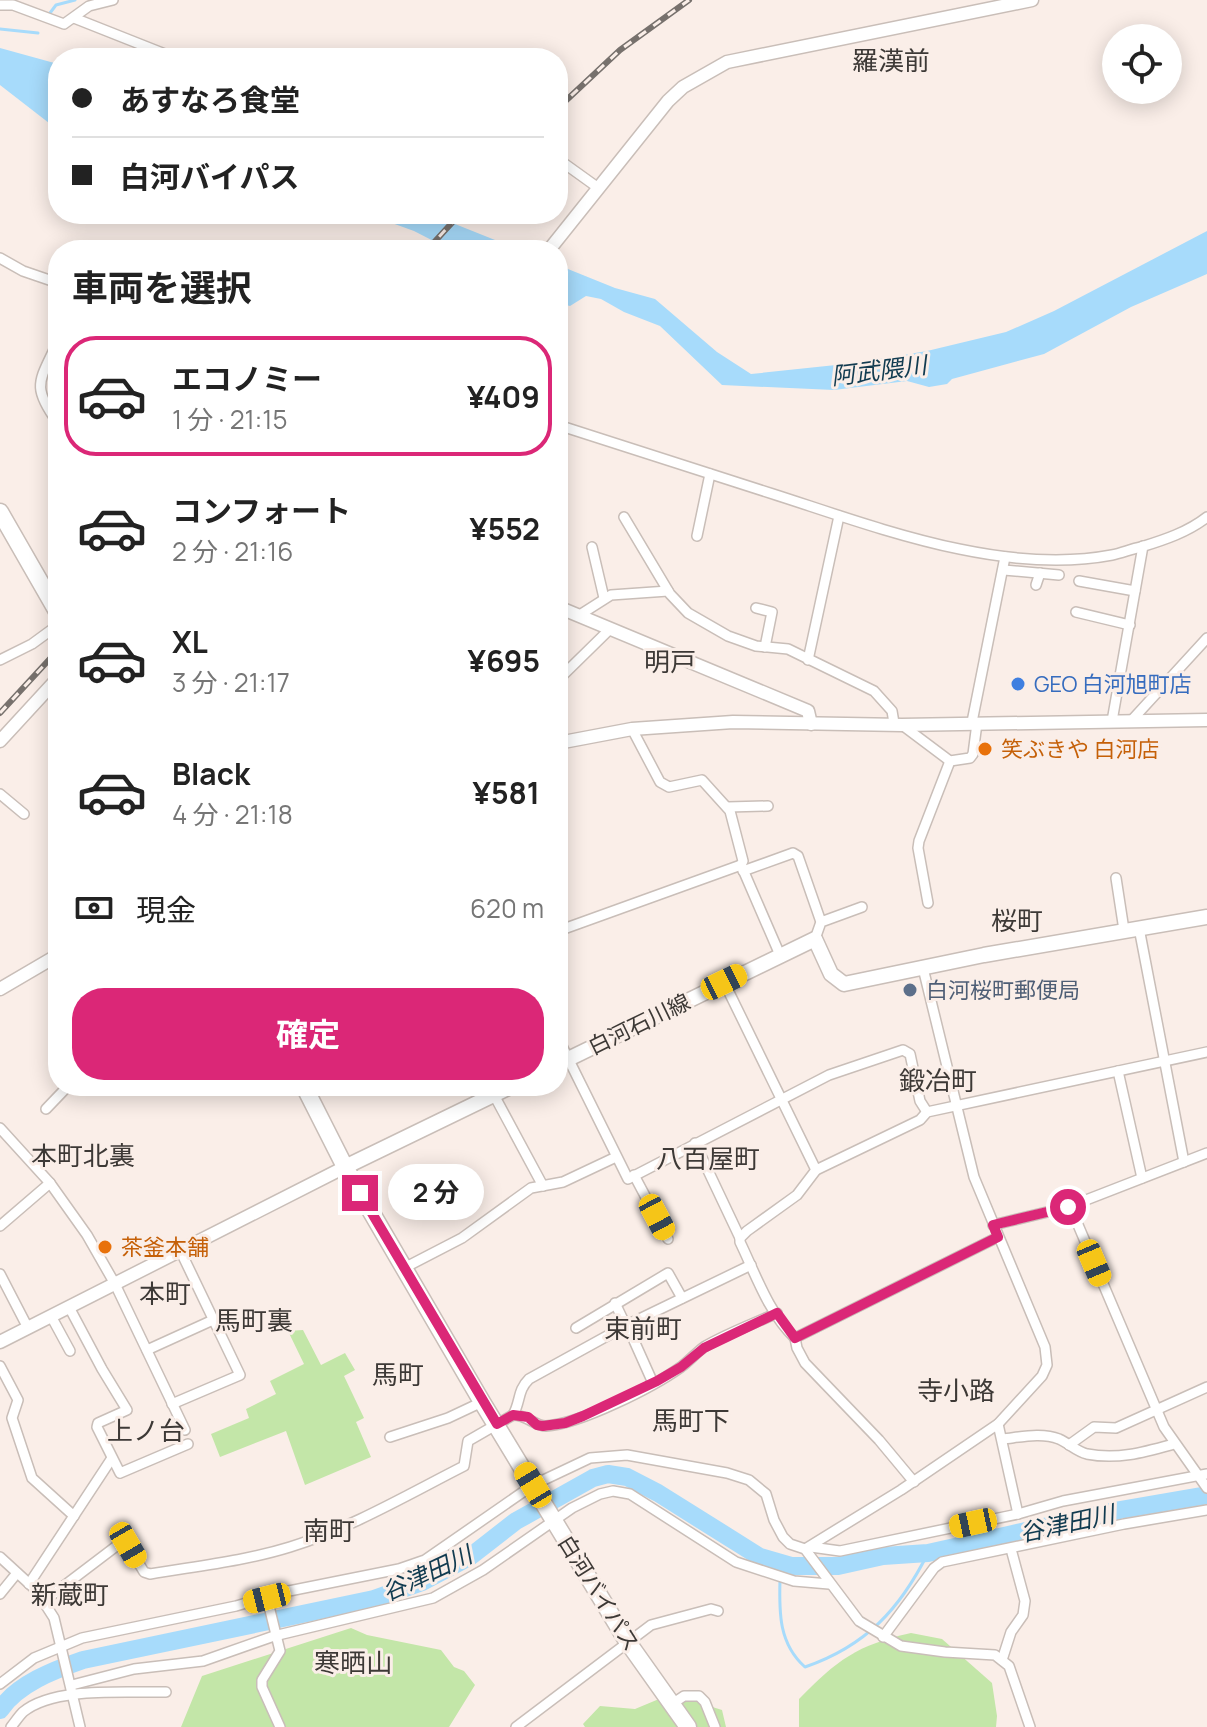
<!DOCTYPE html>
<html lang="ja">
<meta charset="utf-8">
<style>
:root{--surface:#fff;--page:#f2f2f2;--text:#222;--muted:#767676;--line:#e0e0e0;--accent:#db2777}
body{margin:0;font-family:Manrope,"Noto Sans JP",sans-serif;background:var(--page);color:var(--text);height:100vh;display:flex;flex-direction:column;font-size:30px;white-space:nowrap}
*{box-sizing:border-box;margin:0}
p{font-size:26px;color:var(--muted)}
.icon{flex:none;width:44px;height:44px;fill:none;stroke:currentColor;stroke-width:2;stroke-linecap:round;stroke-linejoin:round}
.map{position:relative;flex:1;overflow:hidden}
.side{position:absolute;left:48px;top:240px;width:520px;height:856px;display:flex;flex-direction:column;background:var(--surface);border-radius:32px;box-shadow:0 4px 20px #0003}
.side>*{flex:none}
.top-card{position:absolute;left:48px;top:48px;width:520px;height:176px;border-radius:32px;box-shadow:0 4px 20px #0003;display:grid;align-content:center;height:176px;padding:0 24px;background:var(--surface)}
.buttons{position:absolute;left:1102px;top:24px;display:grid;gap:16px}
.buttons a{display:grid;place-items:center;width:80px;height:80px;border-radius:50%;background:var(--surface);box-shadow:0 4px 20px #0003;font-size:40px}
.end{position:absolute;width:36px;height:36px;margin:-18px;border:10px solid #db2777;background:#fff;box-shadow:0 0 0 4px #fff}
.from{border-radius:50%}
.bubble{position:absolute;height:56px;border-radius:28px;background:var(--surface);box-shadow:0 4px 20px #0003;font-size:26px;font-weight:700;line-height:56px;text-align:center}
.car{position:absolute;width:24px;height:48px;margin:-24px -12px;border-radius:10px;box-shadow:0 0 6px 2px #0007;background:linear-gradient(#f5c518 24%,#345 0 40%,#f5c518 0 76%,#345 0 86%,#f5c518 0)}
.top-card b{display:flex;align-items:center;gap:28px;height:76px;font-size:30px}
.top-card b+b{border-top:2px solid var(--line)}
.top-card i{width:20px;height:20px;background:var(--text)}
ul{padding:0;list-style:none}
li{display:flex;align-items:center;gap:24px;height:120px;margin:0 16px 12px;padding:0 8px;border:4px solid transparent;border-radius:32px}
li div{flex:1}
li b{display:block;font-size:30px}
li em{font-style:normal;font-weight:700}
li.current{border-color:var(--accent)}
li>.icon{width:72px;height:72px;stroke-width:1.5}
h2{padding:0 24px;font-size:36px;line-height:96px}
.pay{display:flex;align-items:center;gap:20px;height:88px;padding:0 24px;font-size:30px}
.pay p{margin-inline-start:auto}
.primary-button{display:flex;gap:16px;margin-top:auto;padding:16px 24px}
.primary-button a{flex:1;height:92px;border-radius:32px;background:var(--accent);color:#fff;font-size:32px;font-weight:700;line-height:92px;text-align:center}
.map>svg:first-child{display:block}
.green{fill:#c3e6a8}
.water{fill:#a7dbfb}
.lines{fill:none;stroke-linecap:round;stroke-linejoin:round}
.stream{stroke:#a7dbfb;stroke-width:3}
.river{stroke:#a7dbfb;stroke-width:18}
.street-casing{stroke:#c9beb8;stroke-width:12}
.secondary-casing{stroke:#c9beb8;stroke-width:15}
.primary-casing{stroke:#c9beb8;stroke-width:17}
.highway-casing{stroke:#c9beb8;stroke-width:19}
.street{stroke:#fff;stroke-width:9}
.secondary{stroke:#fff;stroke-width:12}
.primary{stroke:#fff;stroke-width:14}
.highway{stroke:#fff;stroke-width:16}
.rail-casing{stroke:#77716d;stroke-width:6}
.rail{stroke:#faeee8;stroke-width:3;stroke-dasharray:9;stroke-linecap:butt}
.route{stroke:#db2777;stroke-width:10}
.shop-dot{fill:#3f7fe0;stroke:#faeee8;stroke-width:3}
.food-dot{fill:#e8710a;stroke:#faeee8;stroke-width:3}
.service-dot{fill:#5c6f8a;stroke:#faeee8;stroke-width:3}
.labels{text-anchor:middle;stroke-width:6;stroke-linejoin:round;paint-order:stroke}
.shop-label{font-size:22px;fill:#366cbe;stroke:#faeee8;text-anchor:start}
.food-label{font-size:22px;fill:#c56008;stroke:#faeee8;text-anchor:start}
.service-label{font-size:22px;fill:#4e5e75;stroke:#faeee8;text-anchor:start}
.street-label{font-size:22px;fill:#3d3936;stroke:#faeee8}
.water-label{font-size:24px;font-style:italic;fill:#113b50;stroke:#faeee8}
.quarter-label{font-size:26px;fill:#3d3936;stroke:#faeee8}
</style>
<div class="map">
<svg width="1207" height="1727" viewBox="0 0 1207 1727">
<rect width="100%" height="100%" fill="#faeee8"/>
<!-- green -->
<g class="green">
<path d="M303 1330 321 1365 345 1353 355 1370 344 1376 364 1418 356 1422 371 1457 305 1485 286 1431 220 1457 211 1434 249 1418 246 1409 276 1394 270 1381 304 1364 288 1331Z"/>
<path d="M351 1628 367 1635 441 1650 454 1667 464 1671 475 1685 449 1727H181L202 1676Z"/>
<path d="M911 1633 942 1639 992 1683 997 1716 996 1727H799V1699C837 1660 857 1645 911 1633Z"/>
<path d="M671 1694 722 1710 726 1727H585L583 1724 600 1706 635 1709Z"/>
</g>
<!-- water -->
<g class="water">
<path d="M0 48 58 64V130L0 85Z"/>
<path d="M367 214H430L520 250H451L414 231Z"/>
<path d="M1207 231V274L1131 307 1044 354 952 379 947 384 929 387 907 381 834 390 722 385 660 326 624 312 601 299 586 296 570 306 558 303V265L615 288 655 299 717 352 751 374 855 363 927 351 1006 332 1054 311Z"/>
</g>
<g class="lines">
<!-- stream -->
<g class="stream">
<path d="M50 13 56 5 75 0"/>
<path d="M0 29 38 33"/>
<path d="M780 1580C779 1613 779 1644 805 1667 866 1646 900 1609 928 1553"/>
</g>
<!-- river -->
<path class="river" d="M0 1710C17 1684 54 1670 83 1660L374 1599 422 1582 471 1556 516 1521 593 1478 608 1474 627 1477 658 1493 760 1557 791 1566H838L883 1556 928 1553 1120 1510 1207 1495"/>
<defs>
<g id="street">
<path d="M0 5H13L64 24 89 6 113 0"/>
<path d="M74 18 175 58"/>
<path d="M558 159 597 187"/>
<path d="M0 258 23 271 58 283"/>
<path d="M58 341C40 381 30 385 58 423"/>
<path d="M558 425C630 448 701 471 773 494 876 527 1002 576 1112 555 1122 553 1131 549 1141 547 1164 540 1188 532 1207 517"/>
<path d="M624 517 670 594 688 613 728 636 756 646 788 649 874 691 892 711 894 723"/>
<path d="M697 536 710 474"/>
<path d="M592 547 604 598"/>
<path d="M1004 570 1059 575"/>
<path d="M1079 581 1135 591"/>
<path d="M1036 585 1040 573"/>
<path d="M756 608 772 612 765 647"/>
<path d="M1076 612 1130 625"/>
<path d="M578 616 611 595 668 591"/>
<path d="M0 660 32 644 58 625"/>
<path d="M808 660 839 516"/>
<path d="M558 680 610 629"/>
<path d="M1112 721 1143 546"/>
<path d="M1131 721 1207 638"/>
<path d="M972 722 1005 557"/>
<path d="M902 725 950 761 970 758 973 754 977 723"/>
<path d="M632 729 660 782 669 787 702 780 730 811 743 861 741 865"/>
<path d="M0 794 24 814"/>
<path d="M728 807 768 806"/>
<path d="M743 871 793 853 798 856 821 922"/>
<path d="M1116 878 1124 930"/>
<path d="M928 903 918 848 919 841 950 761"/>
<path d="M1139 928 1184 1162"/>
<path d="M558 931 741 865 780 955"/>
<path d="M815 939 821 922 862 907"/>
<path d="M724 982 816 1170"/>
<path d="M558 1038 628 1179 829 1075 903 1050 910 1054 920 1101 927 1112"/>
<path d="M1118 1071 1142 1178"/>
<path d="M494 1095 543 1186"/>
<path d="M46 1109 68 1086"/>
<path d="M0 1128 50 1183 87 1235 115 1284 185 1430"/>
<path d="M695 1143 740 1238"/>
<path d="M634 1175 668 1239"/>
<path d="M1070 1206 1164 1427 1207 1488"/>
<path d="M993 1225 1068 1207 1207 1153"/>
<path d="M0 1226 50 1183"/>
<path d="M998 1237 795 1338C769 1314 755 1273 740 1242V1238L747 1231 797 1195 816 1170 920 1120 927 1112 1207 1052"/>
<path d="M751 1265 627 1325 529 1379C517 1391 521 1401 513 1415 528 1415 534 1426 546 1426 580 1424 653 1387 681 1367 689 1361 696 1353 704 1347 726 1334 753 1324 777 1313"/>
<path d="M404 1268 462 1238 531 1188 563 1182 616 1157"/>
<path d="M0 1274 28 1328"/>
<path d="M615 1303 626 1326"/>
<path d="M69 1307 102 1369 127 1410 98 1423 97 1427 120 1473 188 1444"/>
<path d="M51 1316 70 1351"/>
<path d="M627 1325 653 1383"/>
<path d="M576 1328 668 1273 682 1298"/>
<path d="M795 1338 797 1348 805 1363 879 1440 914 1482"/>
<path d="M147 1350 213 1320"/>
<path d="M0 1366 18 1400 12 1418 32 1478 74 1516"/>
<path d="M172 1404 240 1375 180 1250"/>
<path d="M998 1424 1018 1514"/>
<path d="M390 1437 448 1418 482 1402"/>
<path d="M1003 1439C1021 1437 1042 1432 1059 1439 1070 1444 1076 1451 1087 1454 1118 1460 1145 1452 1174 1444"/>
<path d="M1069 1445 1094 1427 1116 1428 1207 1387"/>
<path d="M811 1547 840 1551 1018 1514 1063 1501 1207 1474"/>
<path d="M805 1549 901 1490 998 1424 1042 1376 1047 1365 1045 1347 974 1177 923 968"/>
<path d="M0 1557 36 1590 54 1618 80 1727"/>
<path d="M29 1584 112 1458"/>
<path d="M0 1594 17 1573"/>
<path d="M267 1598 280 1651 262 1680V1687L280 1727"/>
<path d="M44 1601 123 1541 128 1545 144 1572 150 1574C197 1566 245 1561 290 1547 351 1528 407 1495 464 1466L468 1441 513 1415"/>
<path d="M883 1637 934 1568 942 1562 1124 1524 1207 1510"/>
<path d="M1002 1660 1011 1632 1023 1615 1025 1601 1011 1549"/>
<path d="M0 1684 34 1658 82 1638 236 1606 284 1592 399 1569 425 1560 533 1485 590 1458 627 1455 727 1473 749 1480 766 1494 774 1520 783 1537 790 1544 805 1549 859 1621 901 1646 945 1652 995 1655 1009 1666 1030 1727"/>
<path d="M72 1685 134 1669 203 1661 274 1636 433 1598 483 1570 572 1508 600 1494 613 1491 630 1494 736 1562 794 1581 829 1584"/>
<path d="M672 1704 684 1696H699L705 1702 715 1727"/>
<path d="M11 1727C15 1722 19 1716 23 1712 54 1686 127 1693 166 1692"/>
<path d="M516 1727 651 1625 711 1609 718 1611"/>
</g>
<g id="secondary">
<path d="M549 250 668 101 683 87 727 62 1032 0"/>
<path d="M558 607 808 711 811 724"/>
<path d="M0 741 58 678"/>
<path d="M558 743 632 729 733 722 902 725 1207 720"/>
<path d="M0 989 58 955"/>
<path d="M0 1342 345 1167"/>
</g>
<g id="primary">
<path d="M558 1064 815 939 831 974 844 984 984 955 1207 917"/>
<path d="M345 1167 512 1086"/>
</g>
<g id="highway">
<path d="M0 512 58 613"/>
<path d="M304 1086 345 1167 482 1402 627 1641 688 1727"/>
</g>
</defs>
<!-- street casing -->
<use href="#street" class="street-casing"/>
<!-- secondary casing -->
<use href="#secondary" class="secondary-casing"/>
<!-- primary casing -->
<use href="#primary" class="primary-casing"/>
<!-- highway casing -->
<use href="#highway" class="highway-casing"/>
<!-- street -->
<use href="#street" class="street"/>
<!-- secondary -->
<use href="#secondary" class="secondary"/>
<!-- primary -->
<use href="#primary" class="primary"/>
<!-- highway -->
<use href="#highway" class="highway"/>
<defs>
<g id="rail">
<path d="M558 108 620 50 689 0"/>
<path d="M427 250 460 214"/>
<path d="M0 713 58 650"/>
</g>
</defs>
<!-- rail casing -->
<use href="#rail" class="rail-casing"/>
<!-- rail -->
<use href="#rail" class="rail"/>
</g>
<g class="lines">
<!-- route -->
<path class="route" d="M360 1193 497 1424 513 1415 528 1417 537 1425 543 1426 565 1423 583 1416 657 1381 681 1367 704 1348 777 1313 795 1338 998 1237 993 1225 1068 1207"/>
</g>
<!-- markers -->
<circle class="shop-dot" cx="1018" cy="684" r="8"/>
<g class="food-dot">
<circle cx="985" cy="749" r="8"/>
<circle cx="105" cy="1247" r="8"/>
</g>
<circle class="service-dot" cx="910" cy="990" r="8"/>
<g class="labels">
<!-- shop labels -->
<g class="shop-label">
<text x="1034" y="692">GEO 白河旭町店</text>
</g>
<!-- food labels -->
<g class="food-label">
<text x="1001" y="757">笑ぶきや 白河店</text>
<text x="121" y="1255">茶釜本舗</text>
</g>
<!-- service labels -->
<g class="service-label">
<text x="926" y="998">白河桜町郵便局</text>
</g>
<!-- street labels -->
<g class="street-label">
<text transform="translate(639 1024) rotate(-26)" y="8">白河石川線</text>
<text transform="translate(599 1593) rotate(58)" y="8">白河バイパス</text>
</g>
<!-- water labels -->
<g class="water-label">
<text transform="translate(879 371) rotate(-7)" y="8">阿武隈川</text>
<text transform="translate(1067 1524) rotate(-12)" y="8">谷津田川</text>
<text transform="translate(427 1574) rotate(-25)" y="8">谷津田川</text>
</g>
<!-- quarter labels -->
<g class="quarter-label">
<text x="891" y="70">羅漢前</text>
<text x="670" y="671">明戸</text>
<text x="1017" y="930">桜町</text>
<text x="938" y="1090">鍛冶町</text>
<text x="83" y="1165">本町北裏</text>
<text x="708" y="1168">八百屋町</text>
<text x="165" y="1303">本町</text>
<text x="254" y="1330">馬町裏</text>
<text x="643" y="1338">束前町</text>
<text x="398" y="1384">馬町</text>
<text x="956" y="1400">寺小路</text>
<text x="691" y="1430">馬町下</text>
<text x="146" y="1440">上ノ台</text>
<text x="329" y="1540">南町</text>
<text x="70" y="1604">新蔵町</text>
<text x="353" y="1672">寒晒山</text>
</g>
</g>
</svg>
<div class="buttons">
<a><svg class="icon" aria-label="locate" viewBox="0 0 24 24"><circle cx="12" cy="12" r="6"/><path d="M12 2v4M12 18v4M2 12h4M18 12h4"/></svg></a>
</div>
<i class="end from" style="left:1068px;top:1207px"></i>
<i class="end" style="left:360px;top:1193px"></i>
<div class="bubble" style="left:388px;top:1164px;width:96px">2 分</div>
<i class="car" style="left:724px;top:982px;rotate:64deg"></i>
<i class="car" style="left:657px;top:1217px;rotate:152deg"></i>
<i class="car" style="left:1094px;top:1263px;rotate:157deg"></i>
<i class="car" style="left:533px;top:1485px;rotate:329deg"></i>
<i class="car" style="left:973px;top:1523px;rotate:258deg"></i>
<i class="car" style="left:128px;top:1545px;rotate:150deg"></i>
<i class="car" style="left:267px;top:1598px;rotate:256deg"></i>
<div class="top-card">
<b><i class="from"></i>あすなろ食堂</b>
<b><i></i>白河バイパス</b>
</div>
<section class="side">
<h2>車両を選択</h2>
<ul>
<li class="current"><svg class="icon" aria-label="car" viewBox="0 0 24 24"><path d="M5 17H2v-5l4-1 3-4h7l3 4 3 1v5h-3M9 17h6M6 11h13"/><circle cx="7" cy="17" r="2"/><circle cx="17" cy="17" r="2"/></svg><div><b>エコノミー</b><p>1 分 · 21:15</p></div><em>¥409</em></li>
<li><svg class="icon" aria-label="car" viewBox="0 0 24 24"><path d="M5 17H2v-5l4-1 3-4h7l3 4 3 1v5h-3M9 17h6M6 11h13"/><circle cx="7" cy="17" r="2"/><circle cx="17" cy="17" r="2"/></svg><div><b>コンフォート</b><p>2 分 · 21:16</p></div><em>¥552</em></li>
<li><svg class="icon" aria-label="car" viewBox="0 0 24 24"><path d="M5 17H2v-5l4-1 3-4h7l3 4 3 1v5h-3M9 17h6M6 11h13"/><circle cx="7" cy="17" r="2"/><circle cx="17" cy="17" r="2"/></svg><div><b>XL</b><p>3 分 · 21:17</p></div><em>¥695</em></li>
<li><svg class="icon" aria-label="car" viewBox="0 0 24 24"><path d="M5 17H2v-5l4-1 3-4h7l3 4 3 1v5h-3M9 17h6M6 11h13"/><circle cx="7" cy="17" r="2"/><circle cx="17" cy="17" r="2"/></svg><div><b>Black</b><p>4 分 · 21:18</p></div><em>¥581</em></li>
</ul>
<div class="pay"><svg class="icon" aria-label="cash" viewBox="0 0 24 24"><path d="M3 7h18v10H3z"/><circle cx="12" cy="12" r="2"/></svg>現金<p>620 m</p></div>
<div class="primary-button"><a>確定</a></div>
</section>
</div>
